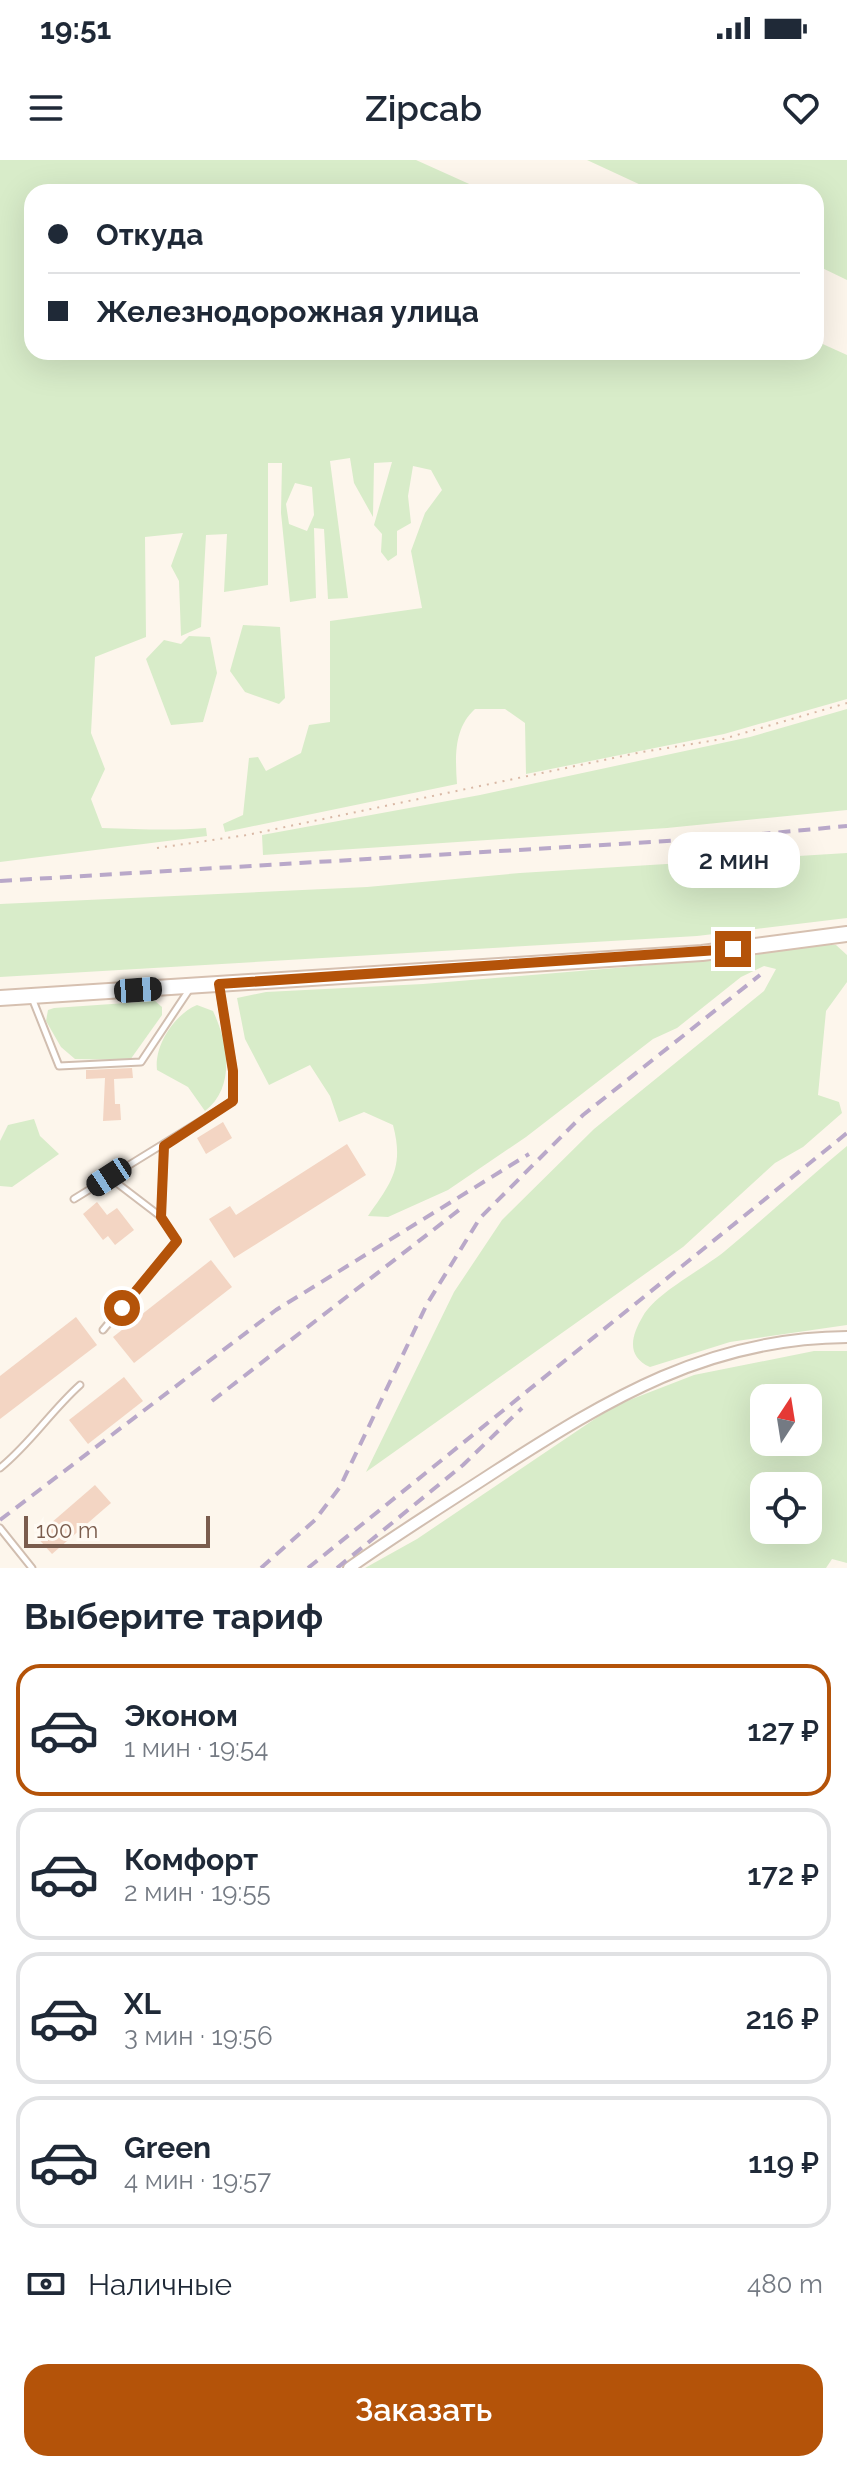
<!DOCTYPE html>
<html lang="ru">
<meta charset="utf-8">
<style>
:root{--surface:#fff;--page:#f2f2f3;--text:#1f2937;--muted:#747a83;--line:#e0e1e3;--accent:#b45309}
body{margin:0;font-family:Raleway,sans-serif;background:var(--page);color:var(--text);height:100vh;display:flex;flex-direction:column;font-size:30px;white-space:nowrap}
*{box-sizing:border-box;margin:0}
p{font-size:26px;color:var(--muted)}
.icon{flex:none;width:44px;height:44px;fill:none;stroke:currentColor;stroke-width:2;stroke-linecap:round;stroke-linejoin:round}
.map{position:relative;height:1408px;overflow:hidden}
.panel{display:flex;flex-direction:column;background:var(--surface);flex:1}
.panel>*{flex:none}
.banner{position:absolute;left:24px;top:24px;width:800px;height:176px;border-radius:24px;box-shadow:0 8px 32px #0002;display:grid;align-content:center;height:176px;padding:0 24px;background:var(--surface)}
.needle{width:52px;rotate:12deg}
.controls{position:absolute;left:750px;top:1224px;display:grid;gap:16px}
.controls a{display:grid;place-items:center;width:72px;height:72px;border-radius:16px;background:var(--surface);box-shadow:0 8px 32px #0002;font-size:40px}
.scale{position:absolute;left:24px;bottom:20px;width:186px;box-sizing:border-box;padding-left:8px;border:4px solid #7a5c4d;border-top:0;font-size:22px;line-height:28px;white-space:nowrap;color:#7a5c4d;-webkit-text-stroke:6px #fffaf3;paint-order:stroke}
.end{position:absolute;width:36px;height:36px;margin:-18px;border:10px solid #b45309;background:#fff;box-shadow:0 0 0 4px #fff}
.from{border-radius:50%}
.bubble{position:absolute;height:56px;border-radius:24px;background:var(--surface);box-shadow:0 8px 32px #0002;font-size:26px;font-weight:600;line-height:56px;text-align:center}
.car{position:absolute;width:24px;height:48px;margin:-24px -12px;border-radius:10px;box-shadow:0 0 6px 2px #0007;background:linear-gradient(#222 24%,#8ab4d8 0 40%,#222 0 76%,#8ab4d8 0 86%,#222 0)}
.banner b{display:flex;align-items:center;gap:28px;height:76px;font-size:30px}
.banner b+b{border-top:2px solid var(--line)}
.banner i{width:20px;height:20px;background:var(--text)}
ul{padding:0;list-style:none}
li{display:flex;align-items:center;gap:24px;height:132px;margin:0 16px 12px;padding:0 8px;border:4px solid var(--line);border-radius:24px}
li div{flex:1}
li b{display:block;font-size:30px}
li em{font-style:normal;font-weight:600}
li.on{border-color:var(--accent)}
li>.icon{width:72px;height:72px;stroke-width:1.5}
h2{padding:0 24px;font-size:36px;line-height:96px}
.pay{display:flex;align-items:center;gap:20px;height:88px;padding:0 24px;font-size:30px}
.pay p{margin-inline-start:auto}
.button{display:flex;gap:16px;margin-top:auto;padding:16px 24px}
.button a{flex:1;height:92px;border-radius:24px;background:var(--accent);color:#fff;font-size:32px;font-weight:600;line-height:92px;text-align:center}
.status{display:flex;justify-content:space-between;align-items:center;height:56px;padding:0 40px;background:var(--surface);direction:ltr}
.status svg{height:22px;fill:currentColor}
header{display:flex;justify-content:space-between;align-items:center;height:104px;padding:0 24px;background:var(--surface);font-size:36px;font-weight:600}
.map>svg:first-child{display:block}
.green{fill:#d8ecc9;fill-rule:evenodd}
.building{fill:#f3d5c3}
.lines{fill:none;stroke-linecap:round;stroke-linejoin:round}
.service-casing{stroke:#d1beb0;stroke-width:9}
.minor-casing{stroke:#d1beb0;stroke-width:14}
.secondary-casing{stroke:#d6c0b0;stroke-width:18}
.path{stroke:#d9b8a5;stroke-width:2;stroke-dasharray:2 6;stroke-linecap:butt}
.service{stroke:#fff;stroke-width:5}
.minor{stroke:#fff;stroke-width:10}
.secondary{stroke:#fff;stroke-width:14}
.rail{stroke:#b9a8c9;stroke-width:4;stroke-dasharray:12 8;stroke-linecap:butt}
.route{stroke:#b45309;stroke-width:10}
</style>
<div class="status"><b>19:51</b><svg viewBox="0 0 49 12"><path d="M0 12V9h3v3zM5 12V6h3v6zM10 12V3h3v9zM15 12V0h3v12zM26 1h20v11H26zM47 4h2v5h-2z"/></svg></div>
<header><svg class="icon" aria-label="menu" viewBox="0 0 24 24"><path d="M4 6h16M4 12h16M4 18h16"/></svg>Zipcab<svg class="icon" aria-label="heart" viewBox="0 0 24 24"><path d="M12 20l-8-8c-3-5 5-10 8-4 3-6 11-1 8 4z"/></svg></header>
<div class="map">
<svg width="847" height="1408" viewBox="0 0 847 1408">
<rect width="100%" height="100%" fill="#fdf6ec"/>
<!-- green -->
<g class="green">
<path d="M0 0H416L487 32H32V192H816V181L847 195V539L724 574 526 614 525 563 505 549H475C454 568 455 596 457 624L225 672 223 664 243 655 249 598 258 597 266 611 301 593 309 565 330 562V461L422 448 411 391 425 353 442 330 431 310 413 306 408 336 411 363 397 371V395L388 401 381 392 382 374 374 365 392 302 374 303 373 357 354 323 350 298 330 301 348 438 328 439 324 369 314 368 316 438 290 442 281 353 282 303H268V425L224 432 227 374 206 375 201 467 181 476 179 421 171 406 183 373 145 377 146 477 95 497 91 573 105 609 91 639 102 668C138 669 170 671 206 668L207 676 0 702ZM295 323 312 327 314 355 307 371 289 364 286 344Z"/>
<path d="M587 0H847V120L816 105V32H656Z"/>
<path d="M243 465 280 467 285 538 279 544 245 532 230 511Z"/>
<path d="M189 476 210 477 217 513 203 562 171 565 146 499 164 480 181 484Z"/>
<path d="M847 549V650L667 668 263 695 262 675 480 635 750 577Z"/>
<path d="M847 693V758L697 776 0 817V744L367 727 520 713Z"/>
<path d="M822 785H836L847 795V822L826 851 818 935 839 942 842 953 803 987 775 1003 683 1087 366 1312 454 1132 502 1060 594 969 764 831 776 809 764 806 741 817 677 868 653 879 526 977 448 1030 388 1057 368 1056C392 1022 404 1007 393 965L364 952 339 962 330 936 310 905 269 925 245 879 237 838 266 832 423 824 699 801Z"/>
<path d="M155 841 162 847V855L130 900 75 899 61 887 46 861 48 850 54 848Z"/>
<path d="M197 845 213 851C228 883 236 927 205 951L188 927 157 910C154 885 175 854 197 845Z"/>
<path d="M34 959 40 976 59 994 12 1027 0 1026V981L8 965Z"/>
<path d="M847 986V1165L730 1182 650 1207C626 1196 631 1176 643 1156 656 1133 703 1109 725 1091 766 1057 806 1020 847 986Z"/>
<path d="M814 1191H847V1403L832 1399 826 1408H365L417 1379 614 1246 694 1215ZM764 1238H808V1282H764ZM764 1326H808V1370H764Z"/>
</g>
<!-- building -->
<g class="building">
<path d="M132 908 133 918 114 919 115 944H120L121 960 103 961 105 918 86 919V910Z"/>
<path d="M223 962 232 978 206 994 197 978Z"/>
<path d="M347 984 366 1015 234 1098 209 1059 230 1046 236 1055Z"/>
<path d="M97 1042 107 1055 117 1048 134 1070 115 1085 108 1076 103 1080 83 1054Z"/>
<path d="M211 1100 232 1127 134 1203 113 1177Z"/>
<path d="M76 1157 97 1185 0 1259V1216Z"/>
<path d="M124 1217 143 1241 88 1284 69 1260Z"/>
<path d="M95 1325 111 1343 52 1394 36 1376Z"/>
</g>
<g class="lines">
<defs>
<g id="service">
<path d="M32 838 59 906 141 902 189 830"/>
<path d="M109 1017 160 1056"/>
<path d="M74 1039 233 941V911L219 825"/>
<path d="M103 1170 177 1081 161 1057 164 987"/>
<path d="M0 1308C30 1284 51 1251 80 1225"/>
<path d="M0 1368 32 1408"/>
</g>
<path id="minor" d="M349 1408C397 1374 447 1343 496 1311 610 1238 708 1178 847 1177"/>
<path id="secondary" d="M0 838 702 793 847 774"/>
</defs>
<!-- service casing -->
<use href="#service" class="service-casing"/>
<!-- minor casing -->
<use href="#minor" class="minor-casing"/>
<!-- secondary casing -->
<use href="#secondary" class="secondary-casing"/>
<!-- path -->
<path class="path" d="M157 688 247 675 642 592 723 579 847 543"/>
<!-- service -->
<use href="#service" class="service"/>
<!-- minor -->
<use href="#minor" class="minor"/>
<!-- secondary -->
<use href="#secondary" class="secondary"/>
<!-- rail -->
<g class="rail">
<path d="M0 721 718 678 847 666"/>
<path d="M212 1241 459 1050"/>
<path d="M0 1360 276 1150 529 994"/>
<path d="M261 1408 315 1360 340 1327 427 1144 480 1058 583 955 760 815"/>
<path d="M308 1408 847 973"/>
<path d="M337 1408 463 1305 522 1248"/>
</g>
</g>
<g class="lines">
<!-- route -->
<path class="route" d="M122 1148 177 1081 161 1057 164 986 233 941V911L219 824 733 789"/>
</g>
</svg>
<div class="controls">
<a><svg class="needle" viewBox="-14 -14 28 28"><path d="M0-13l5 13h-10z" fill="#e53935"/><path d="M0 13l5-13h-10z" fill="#747a83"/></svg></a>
<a><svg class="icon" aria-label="locate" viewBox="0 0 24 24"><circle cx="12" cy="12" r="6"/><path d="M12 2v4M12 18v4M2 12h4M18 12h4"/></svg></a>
</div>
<div class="scale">100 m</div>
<i class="end from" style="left:122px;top:1148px"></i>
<i class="end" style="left:733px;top:789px"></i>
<div class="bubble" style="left:668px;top:672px;width:132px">2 мин</div>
<i class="car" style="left:138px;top:830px;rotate:86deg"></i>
<i class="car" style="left:109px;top:1017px;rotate:237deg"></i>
<div class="banner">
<b><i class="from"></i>Откуда</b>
<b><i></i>Железнодорожная улица</b>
</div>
</div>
<section class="panel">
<h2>Выберите тариф</h2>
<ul>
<li class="on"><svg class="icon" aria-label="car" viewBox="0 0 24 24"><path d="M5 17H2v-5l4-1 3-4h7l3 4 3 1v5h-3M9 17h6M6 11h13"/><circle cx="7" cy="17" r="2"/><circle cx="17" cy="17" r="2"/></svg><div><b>Эконом</b><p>1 мин · 19:54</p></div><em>127 ₽</em></li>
<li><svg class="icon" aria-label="car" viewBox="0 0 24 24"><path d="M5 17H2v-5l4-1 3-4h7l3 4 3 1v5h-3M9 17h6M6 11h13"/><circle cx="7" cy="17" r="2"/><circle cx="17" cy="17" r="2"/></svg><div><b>Комфорт</b><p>2 мин · 19:55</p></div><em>172 ₽</em></li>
<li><svg class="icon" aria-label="car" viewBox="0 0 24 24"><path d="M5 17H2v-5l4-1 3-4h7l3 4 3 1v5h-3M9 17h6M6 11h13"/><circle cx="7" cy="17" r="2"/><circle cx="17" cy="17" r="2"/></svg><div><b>XL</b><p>3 мин · 19:56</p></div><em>216 ₽</em></li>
<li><svg class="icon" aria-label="car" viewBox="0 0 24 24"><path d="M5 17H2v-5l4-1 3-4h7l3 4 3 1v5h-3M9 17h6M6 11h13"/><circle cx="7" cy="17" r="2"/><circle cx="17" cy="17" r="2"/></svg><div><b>Green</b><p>4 мин · 19:57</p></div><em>119 ₽</em></li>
</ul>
<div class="pay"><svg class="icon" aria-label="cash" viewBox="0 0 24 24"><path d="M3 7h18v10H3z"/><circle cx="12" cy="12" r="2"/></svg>Наличные<p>480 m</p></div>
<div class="button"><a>Заказать</a></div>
</section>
